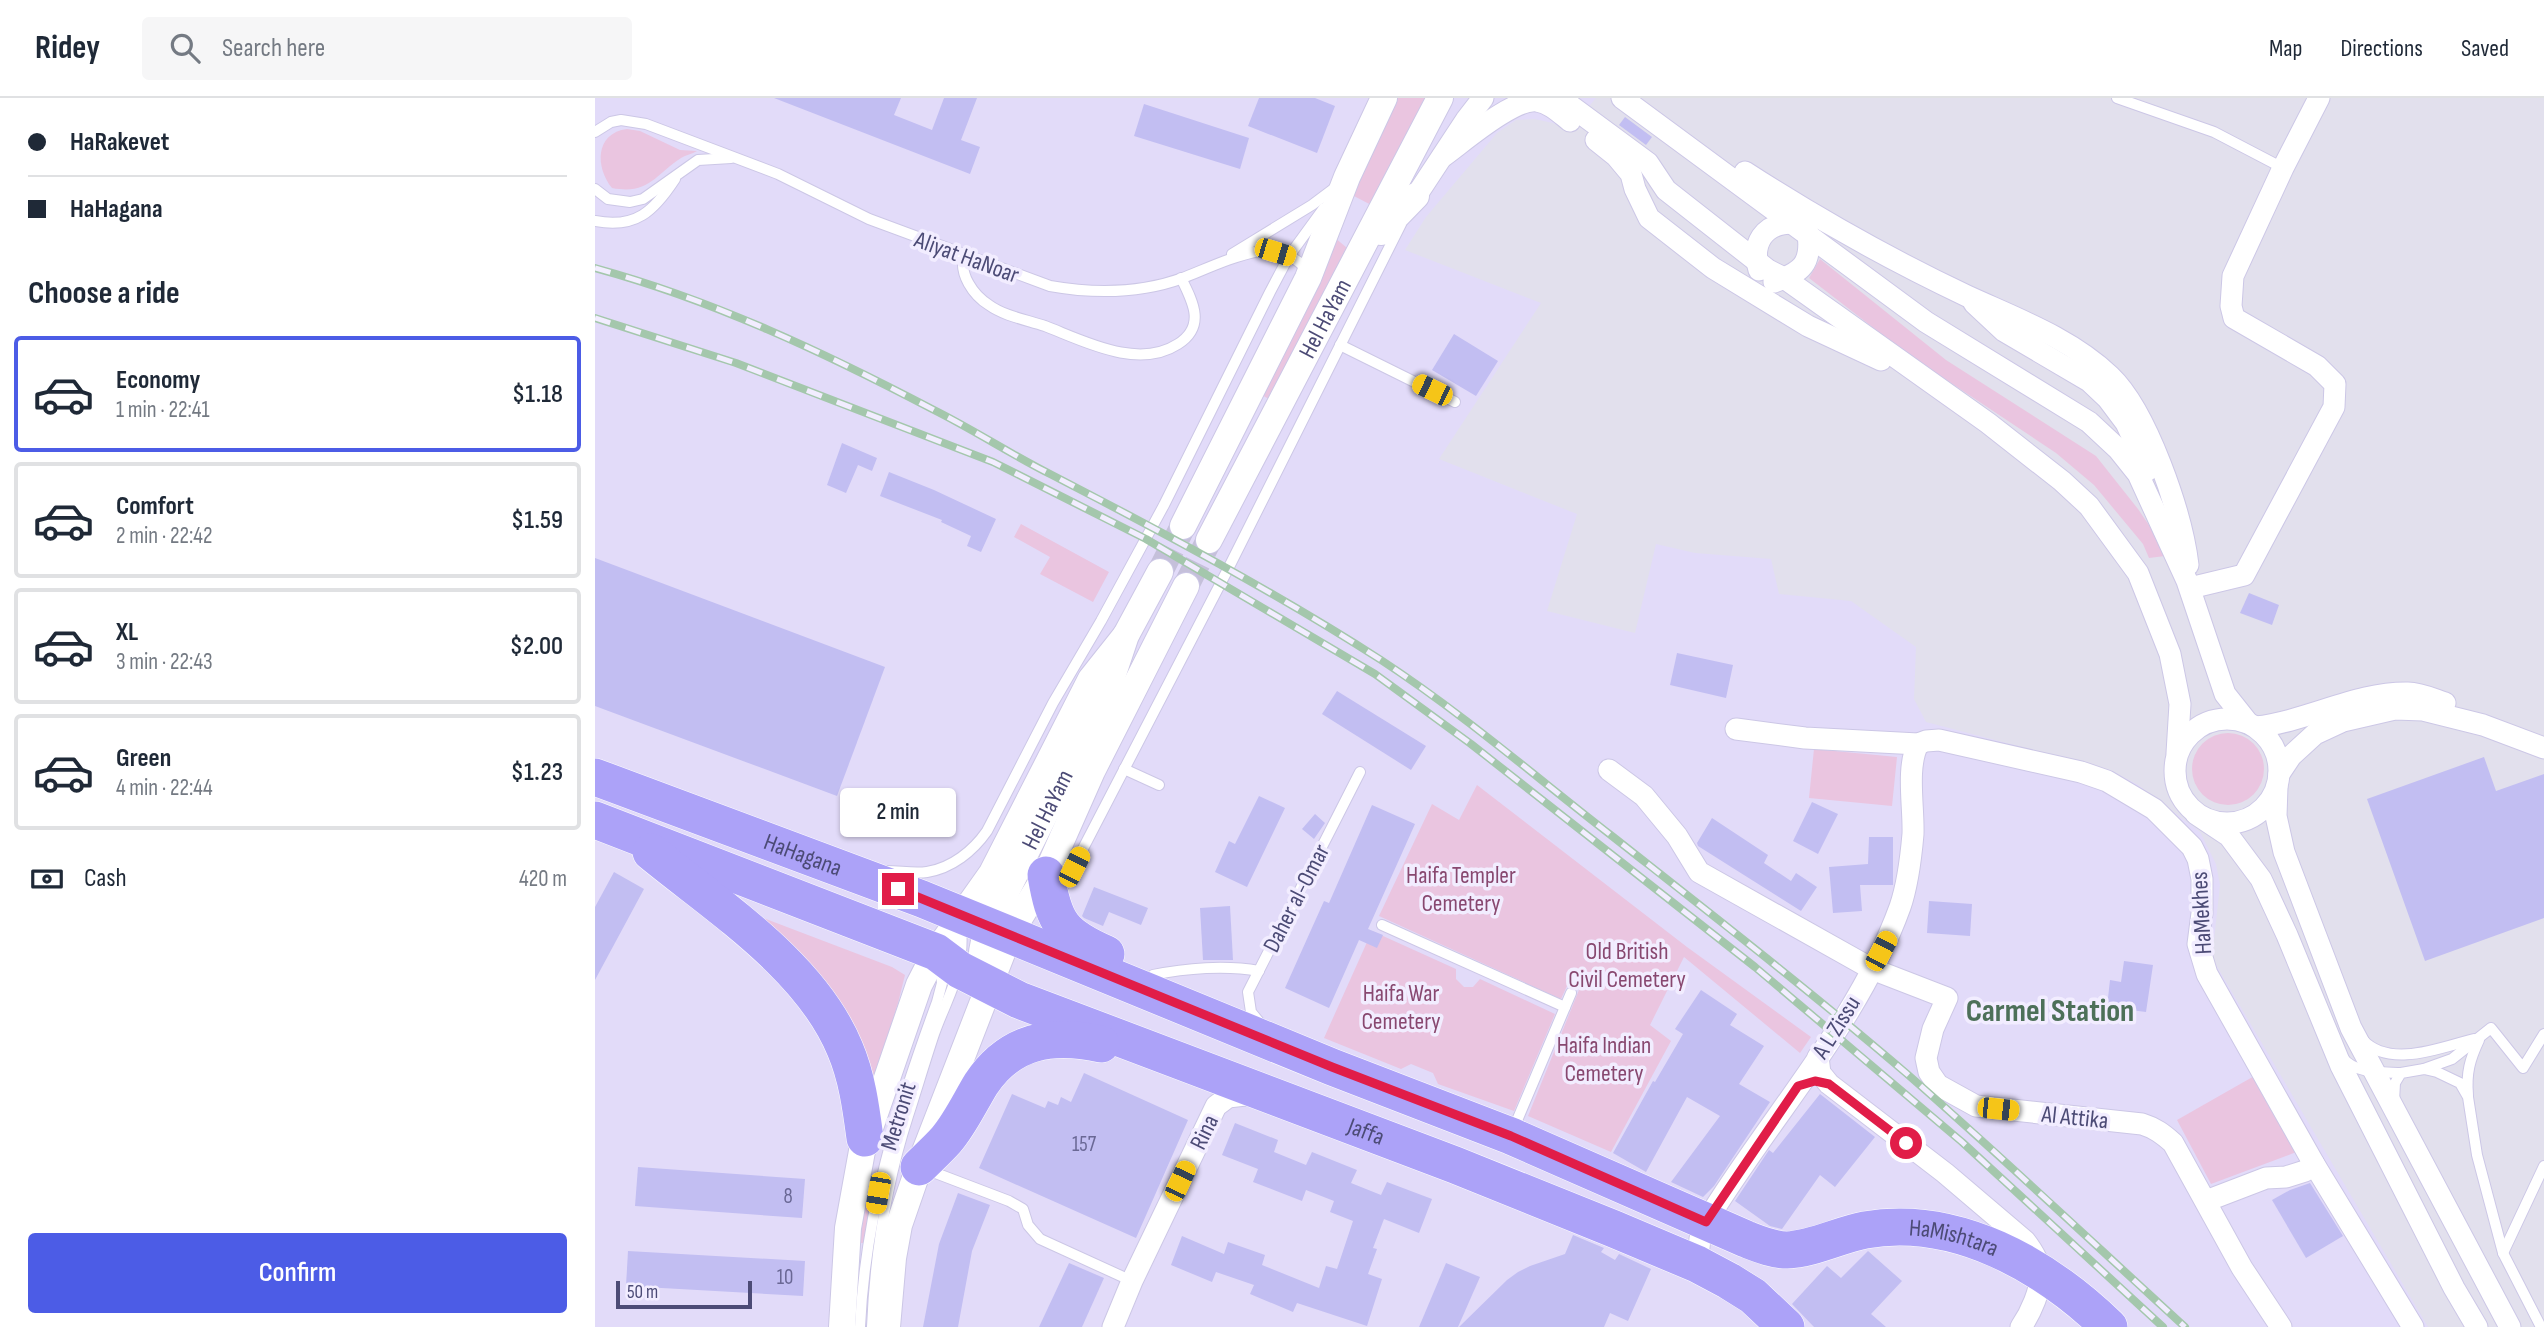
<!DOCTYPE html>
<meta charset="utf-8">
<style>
:root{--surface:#fff;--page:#f6f6f7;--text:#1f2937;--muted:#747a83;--line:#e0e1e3;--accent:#4c5ce6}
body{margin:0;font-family:"Sofia Sans Condensed",sans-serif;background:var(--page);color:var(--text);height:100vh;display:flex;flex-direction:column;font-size:26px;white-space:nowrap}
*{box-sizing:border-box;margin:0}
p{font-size:23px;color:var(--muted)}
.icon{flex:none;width:38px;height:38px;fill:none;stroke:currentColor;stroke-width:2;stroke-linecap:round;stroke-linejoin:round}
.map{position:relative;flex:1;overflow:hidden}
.side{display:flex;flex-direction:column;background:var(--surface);width:595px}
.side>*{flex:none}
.hud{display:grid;align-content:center;height:154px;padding:0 28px;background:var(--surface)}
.scale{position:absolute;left:21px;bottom:18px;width:136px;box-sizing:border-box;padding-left:7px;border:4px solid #4c4b76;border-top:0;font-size:19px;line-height:24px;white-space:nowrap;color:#4c4b76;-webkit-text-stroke:5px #f2edff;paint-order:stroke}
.end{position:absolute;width:32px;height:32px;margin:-16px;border:9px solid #e11d48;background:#fff;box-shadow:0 0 0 4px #fff}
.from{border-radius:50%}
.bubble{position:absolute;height:49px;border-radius:7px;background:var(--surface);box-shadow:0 2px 5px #0004;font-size:23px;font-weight:600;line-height:49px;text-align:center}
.car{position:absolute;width:21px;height:42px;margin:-21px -10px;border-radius:9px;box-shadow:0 0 5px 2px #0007;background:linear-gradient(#f5c518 24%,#345 0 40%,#f5c518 0 76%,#345 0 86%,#f5c518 0)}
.hud b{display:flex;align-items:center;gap:24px;height:66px;font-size:26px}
.hud b+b{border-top:2px solid var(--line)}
.hud i{width:18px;height:18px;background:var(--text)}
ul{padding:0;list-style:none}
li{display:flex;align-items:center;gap:21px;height:116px;margin:0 14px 10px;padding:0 14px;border:4px solid var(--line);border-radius:7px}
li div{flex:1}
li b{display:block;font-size:26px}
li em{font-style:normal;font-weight:600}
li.current{border-color:var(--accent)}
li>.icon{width:63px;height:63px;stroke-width:1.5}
h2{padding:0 28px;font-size:32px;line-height:84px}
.pay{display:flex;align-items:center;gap:18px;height:77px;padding:0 28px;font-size:26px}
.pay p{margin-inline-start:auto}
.button{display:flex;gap:14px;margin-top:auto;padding:14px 28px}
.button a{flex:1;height:80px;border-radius:7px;background:var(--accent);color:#fff;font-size:28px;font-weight:600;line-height:80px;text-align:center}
header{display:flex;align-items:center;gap:42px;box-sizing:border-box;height:98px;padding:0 35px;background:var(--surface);border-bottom:2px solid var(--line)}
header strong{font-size:33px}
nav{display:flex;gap:38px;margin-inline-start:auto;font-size:24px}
.search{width:490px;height:63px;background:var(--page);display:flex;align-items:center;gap:18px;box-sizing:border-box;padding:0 24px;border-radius:7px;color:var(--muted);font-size:26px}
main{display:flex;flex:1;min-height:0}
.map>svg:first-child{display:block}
.residential{fill:#e2dbf9}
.industrial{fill:#e2e0ed}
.green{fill:#eac5e0}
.building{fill:#c2bef2}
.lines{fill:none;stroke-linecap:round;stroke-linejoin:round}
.tertiary-tunnel{stroke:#c5c0da;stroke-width:26;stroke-dasharray:26 13;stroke-linecap:butt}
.service-casing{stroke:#ccc7e6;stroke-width:12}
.minor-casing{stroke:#ccc7e6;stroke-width:23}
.tertiary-casing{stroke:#ccc7e6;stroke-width:28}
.trunk-casing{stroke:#fff;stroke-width:38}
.service{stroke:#fff;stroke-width:10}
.minor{stroke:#fff;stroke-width:21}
.tertiary{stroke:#fff;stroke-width:26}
.trunk{stroke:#aca2f8;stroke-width:37}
.rail-casing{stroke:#a4c7ac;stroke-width:8}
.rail{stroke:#f2edff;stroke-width:5;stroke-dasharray:16;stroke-linecap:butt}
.route{stroke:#e11d48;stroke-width:9}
.labels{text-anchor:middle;stroke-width:7;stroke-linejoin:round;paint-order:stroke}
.number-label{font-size:21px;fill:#6a6895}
.street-label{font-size:24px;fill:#4c4b76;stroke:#f2edff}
.park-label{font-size:24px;fill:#884870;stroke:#f2edff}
.district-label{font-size:32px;font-weight:bold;fill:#4d7059;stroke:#f2edff}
</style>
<header>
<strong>Ridey</strong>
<div class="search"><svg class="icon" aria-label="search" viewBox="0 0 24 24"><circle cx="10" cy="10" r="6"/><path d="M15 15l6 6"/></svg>Search here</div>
<nav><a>Map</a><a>Directions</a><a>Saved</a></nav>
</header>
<main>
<section class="side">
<div class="hud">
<b><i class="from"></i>HaRakevet</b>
<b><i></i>HaHagana</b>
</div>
<h2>Choose a ride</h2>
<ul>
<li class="current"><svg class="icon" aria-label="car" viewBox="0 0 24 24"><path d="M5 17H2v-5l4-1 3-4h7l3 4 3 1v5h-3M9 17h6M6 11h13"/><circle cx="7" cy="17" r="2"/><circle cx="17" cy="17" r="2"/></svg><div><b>Economy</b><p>1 min · 22:41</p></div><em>$1.18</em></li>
<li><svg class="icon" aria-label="car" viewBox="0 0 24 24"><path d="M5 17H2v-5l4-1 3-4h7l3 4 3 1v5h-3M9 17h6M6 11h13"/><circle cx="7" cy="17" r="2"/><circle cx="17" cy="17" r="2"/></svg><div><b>Comfort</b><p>2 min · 22:42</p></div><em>$1.59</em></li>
<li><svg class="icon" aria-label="car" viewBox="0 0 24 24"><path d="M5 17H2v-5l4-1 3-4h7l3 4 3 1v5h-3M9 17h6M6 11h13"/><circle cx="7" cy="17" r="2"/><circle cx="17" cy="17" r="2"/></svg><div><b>XL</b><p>3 min · 22:43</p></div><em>$2.00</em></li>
<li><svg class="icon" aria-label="car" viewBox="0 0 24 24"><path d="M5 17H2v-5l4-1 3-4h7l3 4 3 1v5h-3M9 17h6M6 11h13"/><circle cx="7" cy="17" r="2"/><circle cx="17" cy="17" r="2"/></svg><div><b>Green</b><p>4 min · 22:44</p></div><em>$1.23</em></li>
</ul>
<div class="pay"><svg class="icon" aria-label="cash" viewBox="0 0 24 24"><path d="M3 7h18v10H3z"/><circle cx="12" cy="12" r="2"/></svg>Cash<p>420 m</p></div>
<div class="button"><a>Confirm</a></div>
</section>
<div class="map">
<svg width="1949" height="1229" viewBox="0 0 1949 1229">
<rect width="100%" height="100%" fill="#ede7fc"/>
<!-- residential -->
<rect class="residential" x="0" y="0" width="1949" height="1229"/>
<!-- industrial -->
<path class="industrial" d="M1001 0H1949V1229H1833L1617 860 1625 787 1621 766 1605 734 1543 687 1515 672 1331 624 1319 601 1321 549 1256 503 1184 496 1176 461 1100 455 1061 446 1040 535 952 513 982 416 844 361 946 205 810 152 831 119 902 35 921 22 939 21 958 25 973 33Z"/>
<!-- green -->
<g class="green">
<path d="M797 0H837L782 110 757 97Z"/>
<path d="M32 31 45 33 85 52 102 53C97 56 91 57 86 60 60 77 54 97 17 90 0 69 0 35 32 31Z"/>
<path d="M739 139 758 155 679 304 665 296Z"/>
<path d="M1225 161 1351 262 1501 358 1543 411 1562 439 1570 458 1554 460 1548 446 1499 387 1461 355 1311 255 1214 180Z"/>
<path d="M426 426 514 474 498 504 445 476 455 459 419 439Z"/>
<circle cx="1633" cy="671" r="36"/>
<path d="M1219 651 1302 659 1297 708 1214 700Z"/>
<path d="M882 687 1092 849 1216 939 1205 955 1089 859 1055 927 1076 943 1016 1054 933 1018 988 882 977 877 966 901 784 818 837 706 864 722Z"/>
<path d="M166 819 297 869 310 877 303 905 277 989C272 968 268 945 258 926 237 882 200 852 166 819Z"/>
<path d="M777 833 861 871V881L869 889H878L885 881 960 916 919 1013 843 986 838 975 816 966 806 971 729 940Z"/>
<path d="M1661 977 1704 1053 1616 1086 1582 1022Z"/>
<path d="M273 1085 280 1087 269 1145H265Z"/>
</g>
<!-- building -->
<g class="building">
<path d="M179 0H306L299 17 337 32 349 0H382L366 42 385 49 375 76Z"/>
<path d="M664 0H720L740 8 722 55 653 28Z"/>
<path d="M549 6 654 40 645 71 539 38Z"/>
<path d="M1030 19 1057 39 1051 47 1024 27Z"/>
<path d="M859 236 903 263 881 298 837 272Z"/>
<path d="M247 345 282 360 277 373 263 367 251 395 232 387Z"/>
<path d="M294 374 339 392 401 421 386 454 372 448 376 438 346 424 347 422 285 398Z"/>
<path d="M0 460 290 569 242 698 0 608Z"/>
<path d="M1654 495 1684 507 1677 527 1645 515Z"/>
<path d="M1082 555 1138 567 1131 600 1075 587Z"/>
<path d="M742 593 831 648 816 672 727 616Z"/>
<path d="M1889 659 1901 693 1949 676V820L1830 863 1772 701Z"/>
<path d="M664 698 690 710 652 789 620 774 634 743 640 746Z"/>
<path d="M1217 704 1243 716 1223 756 1198 743Z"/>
<path d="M777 707 820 726 773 831 788 837 782 850 764 842 734 910 690 890 729 803 734 805Z"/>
<path d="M720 716 730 725 719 741 707 731Z"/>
<path d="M1117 720 1173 757 1169 765 1196 783 1201 775 1222 789 1206 813 1103 748 1102 745Z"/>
<path d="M1274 739H1298V787H1265L1267 813 1238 815 1234 769 1273 766Z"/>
<path d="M19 774 49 791 0 882V809Z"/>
<path d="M499 789 553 810 546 827 514 814 508 828 489 820 487 818Z"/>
<path d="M1334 803 1377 806 1375 838 1332 835Z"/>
<path d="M635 808 638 862H608L605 810Z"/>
<path d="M1529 863 1558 867 1551 914 1512 909 1515 882 1526 884Z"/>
<path d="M1106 892 1142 916 1135 927 1169 948 1144 986 1175 1004 1119 1088 1108 1099 1076 1084 1125 1018 1092 999 1051 1074 1018 1055 1058 983 1060 984 1088 936 1080 931Z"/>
<path d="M489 975 593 1022 541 1140 384 1070 417 996 450 1010 453 1003 463 1007 466 999 476 1004Z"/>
<path d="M1225 996 1280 1039 1240 1089 1225 1077 1187 1131 1175 1128 1140 1103 1174 1052 1178 1055Z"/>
<path d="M640 1025 683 1042 679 1054 711 1067 717 1054 762 1072 756 1085 786 1097 792 1084 837 1101 824 1135 789 1121 778 1150 782 1151 773 1176 787 1181 772 1228 702 1205 698 1214 655 1196 659 1187 621 1174 617 1184 576 1167 587 1138 629 1156 633 1144 670 1157 667 1167 724 1190 731 1168 742 1171 758 1123 735 1114 739 1103 711 1092 707 1103 658 1084 663 1071 627 1057Z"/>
<path d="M43 1069 210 1081 207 1120 40 1108Z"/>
<path d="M1715 1085 1748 1138 1711 1160 1677 1102 1695 1092Z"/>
<path d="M363 1095 395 1107 377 1153 363 1229H328L344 1146Z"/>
<path d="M978 1137 1009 1150 1006 1154 1020 1162 1024 1156 1056 1171 1033 1223 1015 1215 1009 1229H864L912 1182 923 1174 935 1168 970 1156Z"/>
<path d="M33 1153 210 1163 208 1198 31 1188Z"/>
<path d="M1273 1153 1307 1183 1276 1216 1291 1229H1219L1197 1206 1232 1168 1246 1180Z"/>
<path d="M474 1165 509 1180 487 1229H444Z"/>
<path d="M851 1165 885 1179 863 1229H824Z"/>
</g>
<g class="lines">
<!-- tertiary-tunnel -->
<g class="tertiary-tunnel">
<path d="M565 474 588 428"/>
<path d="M591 488 614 442"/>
</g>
<defs>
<g id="service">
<path d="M1522 0 1619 34 1688 70"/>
<path d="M0 34 16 24 26 22 51 26 183 76 274 121 455 188C500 196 544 196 588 180 613 170 638 158 664 153 682 152 705 158 713 176"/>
<path d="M0 91 13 101 35 104 48 101 103 62 136 60"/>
<path d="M0 123C41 131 59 113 80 81"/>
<path d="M637 156 717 107 741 89"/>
<path d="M369 158C364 176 378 197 394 207 409 218 432 222 450 228 489 243 543 272 583 246 611 228 598 204 586 180"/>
<path d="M745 247 860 304"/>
<path d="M529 671 564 687"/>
<path d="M292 773C305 773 319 776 332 774 357 770 378 753 392 733L458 605 506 523 569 407 675 194 694 158 729 110"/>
<path d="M465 795 633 471 806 126"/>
<path d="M787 827 970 909"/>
<path d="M558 877C591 870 631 867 664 873"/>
<path d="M665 925 656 914 653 894 765 674"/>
<path d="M1768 942C1795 971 1847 949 1879 941"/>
<path d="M1748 960C1760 976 1788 974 1806 975"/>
<path d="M1829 971 1857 961 1896 930 1928 970 1949 936"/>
<path d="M1873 997C1871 975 1875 961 1884 942"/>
<path d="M1799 1003 1800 985 1806 975 1829 971 1842 974 1865 985 1873 999 1882 1057 1908 1155 1946 1229"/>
<path d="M918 1032 976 895"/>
<path d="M330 1071 414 1103 428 1111 433 1127 445 1141 537 1183"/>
<path d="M1908 1155 1949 1068"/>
<path d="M265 1229C270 1115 303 1010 342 904L347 885 345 869"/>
<path d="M277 1229C280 1158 291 1086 313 1018 322 990 330 963 339 936 354 894 370 876 366 828"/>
</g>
<g id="minor">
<path d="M965 0 1053 65 1071 92 1173 172 1189 180 1393 325 1467 383 1494 408 1543 475 1575 556 1585 606 1582 655"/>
<path d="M1027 0 1331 224 1494 324 1523 351 1543 376 1592 483 1630 596 1653 625"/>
<path d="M1001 42 1021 58 1036 76 1040 91 1054 120 1118 170 1213 228 1286 262"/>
<path d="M847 59C867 45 918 0 942 3 955 5 965 15 975 23"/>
<path d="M1150 74C1221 120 1296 162 1372 198 1422 221 1475 240 1515 278 1552 313 1587 416 1593 467"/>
<path d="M821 98 871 22 888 0"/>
<path d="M1164 172C1156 146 1168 125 1198 125"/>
<path d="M1179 184C1207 174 1217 166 1213 135"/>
<path d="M1379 205 1409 233 1494 283 1513 301 1531 325 1553 372"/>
<path d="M1595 490 1649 477 1739 309 1740 286 1722 268 1639 220 1636 208 1638 178 1688 70 1724 0"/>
<circle cx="1632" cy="673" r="52"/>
<path d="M1661 629C1713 623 1762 594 1813 595 1825 595 1838 601 1850 605"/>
<path d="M1141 631 1210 640 1323 646 1331 643 1344 642 1486 674 1512 683 1559 711 1597 749 1603 761 1607 781V815L1603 846 1612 876 1719 1066 1818 1229"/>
<path d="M1014 672 1049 698 1082 738 1104 774 1277 871 1352 900 1338 931 1331 960 1334 974 1343 987 1381 1008 1547 1026C1560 1030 1568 1036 1578 1045L1647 1170 1686 1229"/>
<path d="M1684 676 1696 658 1720 636 1748 623 1800 611 1828 612 1888 627 1949 650"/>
<path d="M1682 689 1681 718 1689 754 1756 930 1915 1229"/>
<path d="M1601 716 1634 738 1666 781 1692 837 1746 968 1859 1190 1882 1229"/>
<path d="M1223 959 1225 975 1234 986 1350 1075 1430 1143C1437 1152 1444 1163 1445 1174 1447 1191 1435 1216 1426 1229"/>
<path d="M1611 1103 1671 1080 1691 1079 1710 1073 1719 1066"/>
<path d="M1102 1166 1105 1141 1111 1124C1175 1019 1263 925 1305 809 1313 786 1316 759 1318 736 1319 709 1311 670 1323 646"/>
<path d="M518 1229 537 1183 621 1008 633 999 659 996"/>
</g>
<g id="tertiary">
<path d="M786 134 821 98"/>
<path d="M588 428 713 180 752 79 789 0"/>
<path id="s1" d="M614 442 845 0"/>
<path id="s2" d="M393 888C384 863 385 853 394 828L514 588 531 537 565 474"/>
<path d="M247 1229 253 1130 267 1053 324 887 341 854 397 775 496 581 531 537"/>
<path d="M292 1229 298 1160 304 1127 324 1069 414 837 451 777 497 673 591 488"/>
</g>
<g id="trunk">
<path id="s3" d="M0 679 327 801 737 969 916 1038 1151 1141C1164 1146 1178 1152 1192 1152 1218 1151 1244 1137 1270 1132 1361 1116 1450 1167 1514 1229"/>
<path id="s4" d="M0 722 341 854 365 872 424 902 860 1067 1019 1131 1102 1166 1134 1183 1158 1198 1191 1229"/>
<path d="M56 754C123 809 216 868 250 951 262 979 266 1010 270 1040"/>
<path d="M451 777C459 825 467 837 511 856"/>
<path d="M324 1069C333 1060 343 1051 351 1042 365 1026 375 1004 386 986 415 942 457 935 506 946"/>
</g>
</defs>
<!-- service casing -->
<use href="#service" class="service-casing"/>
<!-- minor casing -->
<use href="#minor" class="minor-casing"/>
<!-- tertiary casing -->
<use href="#tertiary" class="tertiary-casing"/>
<!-- trunk casing -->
<use href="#trunk" class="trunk-casing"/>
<!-- service -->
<use href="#service" class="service"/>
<!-- minor -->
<use href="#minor" class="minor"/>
<!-- tertiary -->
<use href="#tertiary" class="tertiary"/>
<!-- trunk -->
<use href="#trunk" class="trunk"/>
<defs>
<g id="rail">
<path d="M0 170C118 202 230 255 339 312 379 332 417 357 457 377 569 435 680 494 786 562 867 615 941 679 1017 738 1116 816 1215 893 1311 975 1406 1058 1497 1144 1590 1229"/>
<path d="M0 220 141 265 398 364 551 441 780 576 876 646 1160 869 1367 1044 1568 1229"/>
</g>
</defs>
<!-- rail casing -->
<use href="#rail" class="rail-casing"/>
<!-- rail -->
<use href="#rail" class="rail"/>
</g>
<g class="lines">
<!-- route -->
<path class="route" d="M303 791 737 969 916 1038 1111 1124 1203 988 1220 983 1234 986 1311 1045"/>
</g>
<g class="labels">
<!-- number labels -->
<g class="number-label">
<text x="489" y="1053">157</text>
<text x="193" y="1105">8</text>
<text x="190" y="1186">10</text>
</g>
<!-- street labels -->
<g class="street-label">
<text transform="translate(372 159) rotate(20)" y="8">Aliyat HaNoar</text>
<text dy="8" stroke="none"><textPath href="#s1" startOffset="250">Hel HaYam</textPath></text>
<text dy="8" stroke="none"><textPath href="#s2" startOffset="192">Hel HaYam</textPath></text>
<text dy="8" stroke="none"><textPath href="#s3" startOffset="222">HaHagana</textPath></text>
<text transform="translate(701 800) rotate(-63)" y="8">Daher al-Omar</text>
<text transform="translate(1606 815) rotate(-93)" y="8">HaMekhes</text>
<text transform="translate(1241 929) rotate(-58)" y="8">A L Zissu</text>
<text transform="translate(303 1018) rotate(-73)" y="8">Metronit</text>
<text transform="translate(1480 1019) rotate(6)" y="8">Al Attika</text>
<text dy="8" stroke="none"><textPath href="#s4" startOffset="833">Jaffa</textPath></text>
<text transform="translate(609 1034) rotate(-64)" y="8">Rina</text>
<text dy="8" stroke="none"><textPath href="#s3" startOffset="1454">HaMishtara</textPath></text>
</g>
<!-- park labels -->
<g class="park-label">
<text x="866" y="785">Haifa Templer<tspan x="866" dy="28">Cemetery</tspan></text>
<text x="1032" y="861">Old British<tspan x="1032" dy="28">Civil Cemetery</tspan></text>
<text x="806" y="903">Haifa War<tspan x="806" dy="28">Cemetery</tspan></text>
<text x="1009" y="955">Haifa Indian<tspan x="1009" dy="28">Cemetery</tspan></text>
</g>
<!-- district labels -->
<g class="district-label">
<text x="1455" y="923">Carmel Station</text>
</g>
</g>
</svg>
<div class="scale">50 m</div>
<i class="end from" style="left:1311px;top:1045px"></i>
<i class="end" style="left:303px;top:791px"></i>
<div class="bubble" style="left:245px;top:690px;width:116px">2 min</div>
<i class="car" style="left:680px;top:154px;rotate:107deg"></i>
<i class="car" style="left:837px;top:292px;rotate:296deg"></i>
<i class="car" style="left:479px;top:769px;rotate:27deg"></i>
<i class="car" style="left:1286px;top:853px;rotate:28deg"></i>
<i class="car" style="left:1403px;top:1011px;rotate:96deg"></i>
<i class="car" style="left:585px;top:1083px;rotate:25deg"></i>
<i class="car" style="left:283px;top:1095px;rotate:190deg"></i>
</div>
</main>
